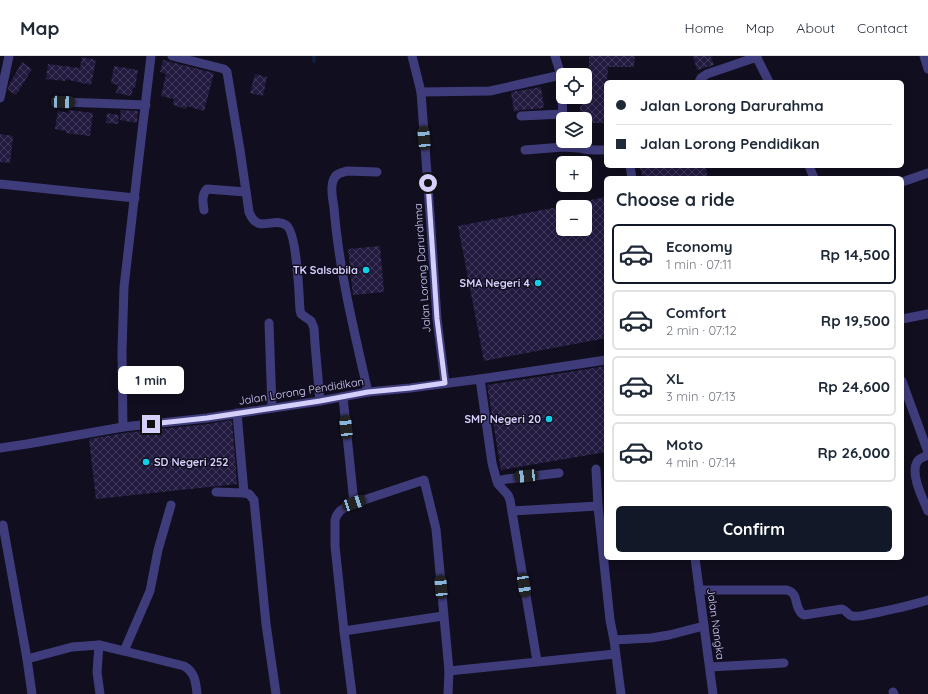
<!DOCTYPE html>
<meta charset="utf-8">
<style>
:root{--surface:#fff;--page:#f6f6f7;--text:#1f2937;--muted:#747a83;--line:#e0e1e3;--accent:#111827}
body{margin:0;font-family:Quicksand,sans-serif;background:var(--page);color:var(--text);height:100vh;display:flex;flex-direction:column;font-size:15px;white-space:nowrap}
*{box-sizing:border-box;margin:0}
p{font-size:13px;color:var(--muted)}
.icon{flex:none;width:22px;height:22px;fill:none;stroke:currentColor;stroke-width:2;stroke-linecap:round;stroke-linejoin:round}
.map{position:relative;flex:1;overflow:hidden}
.details{position:absolute;left:604px;top:120px;width:300px;height:384px;display:flex;flex-direction:column;background:var(--surface);border-radius:6px;box-shadow:0 2px 10px #0003}
.details>*{flex:none}
.hud{position:absolute;left:604px;top:24px;width:300px;height:88px;border-radius:6px;box-shadow:0 2px 10px #0003;display:grid;align-content:center;height:88px;padding:0 12px;background:var(--surface)}
.controls{position:absolute;left:556px;top:12px;display:grid;gap:8px}
.controls a{display:grid;place-items:center;width:36px;height:36px;border-radius:6px;background:var(--surface);box-shadow:0 2px 10px #0003;font-size:20px}
.end{position:absolute;width:18px;height:18px;margin:-9px;border:5px solid #d5cffc;background:#111;box-shadow:0 0 0 2px #111}
.from{border-radius:50%}
.bubble{position:absolute;height:28px;border-radius:6px;background:var(--surface);box-shadow:0 2px 10px #0003;font-size:13px;font-weight:700;line-height:28px;text-align:center}
.car{position:absolute;width:12px;height:24px;margin:-12px -6px;border-radius:5px;box-shadow:0 0 3px 1px #0007;background:linear-gradient(#222 24%,#8ab4d8 0 40%,#222 0 76%,#8ab4d8 0 86%,#222 0)}
.hud b{display:flex;align-items:center;gap:14px;height:38px;font-size:15px}
.hud b+b{border-top:1px solid var(--line)}
.hud i{width:10px;height:10px;background:var(--text)}
ul{padding:0;list-style:none}
li{display:flex;align-items:center;gap:12px;height:60px;margin:0 8px 6px;padding:0 4px;border:2px solid var(--line);border-radius:6px}
li div{flex:1}
li b{display:block;font-size:15px}
li em{font-style:normal;font-weight:700}
li.on{border-color:var(--accent)}
li>.icon{width:36px;height:36px;stroke-width:1.5}
h2{padding:0 12px;font-size:18px;line-height:48px}
.button{display:flex;gap:8px;margin-top:auto;padding:8px 12px}
.button a{flex:1;height:46px;border-radius:6px;background:var(--accent);color:#fff;font-size:16px;font-weight:700;line-height:46px;text-align:center}
header{display:flex;align-items:center;gap:24px;box-sizing:border-box;height:56px;padding:0 20px;background:var(--surface);border-bottom:1px solid var(--line)}
header strong{font-size:19px}
nav{display:flex;gap:22px;margin-inline-start:auto;font-size:14px}
.map>svg:first-child{display:block}
.lines{fill:none;stroke-linecap:round;stroke-linejoin:round}
.stream{stroke:#102241;stroke-width:3.5}
.building{fill:url(#building-cross-hatch)}
.minor{stroke:#3f3c7b;stroke-width:9}
.route{stroke:#d5cffc;stroke-width:5}
.poi-dot{fill:#0ed1e9;stroke:#110e1f;stroke-width:1.5}
.labels{text-anchor:middle;stroke-width:3;stroke-linejoin:round;paint-order:stroke}
.street-label{font-size:11px;fill:#d5cffc;stroke:#110e1f}
.poi-label{font-size:11px;font-weight:bold;fill:#d5cffc;stroke:#110e1f;text-anchor:end}
</style>
<header>
<strong>Map</strong>
<nav><a>Home</a><a>Map</a><a>About</a><a>Contact</a></nav>
</header>
<div class="map">
<svg width="928" height="638" viewBox="0 0 928 638">
<defs>
<pattern id="building-cross-hatch" width="8" height="8" patternUnits="userSpaceOnUse"><rect width="8" height="8" fill="#231b3f"/><path d="M0 0l8 8M0 8l8-8" fill="none" stroke="#423b5c"/></pattern>
</defs>
<rect width="100%" height="100%" fill="#110e1f"/>
<g class="lines">
<!-- stream -->
<path class="stream" d="M314 5V0"/>
</g>
<!-- building -->
<g class="building">
<path d="M589 0H635L634 11H608L607 26H606L605 67H585V63H580V50H582V41H585V15H589Z"/>
<path d="M693 0H711L714 9 697 14Z"/>
<path d="M82 1 96 4 91 29 65 23V25L46 23 48 8 80 12Z"/>
<path d="M163 4 214 17 204 55 187 50 186 53 173 49 174 43 161 40 166 18 160 16Z"/>
<path d="M22 6 32 13 16 39 8 34 9 29Z"/>
<path d="M114 10 138 14 135 32H133L131 40 116 37 118 29 111 27Z"/>
<path d="M255 18 267 21 263 40 250 37Z"/>
<path d="M541 31 544 52 521 54 514 56 511 36Z"/>
<path d="M69 54 93 57 90 80 66 77V75L55 73 58 55 69 57Z"/>
<path d="M121 54 138 55 137 67 120 64Z"/>
<path d="M107 57 119 59 118 68 106 67Z"/>
<path d="M0 78 13 80 10 107 0 106Z"/>
<path d="M639 110H705L708 122H643Z"/>
<path d="M606 141V282L484 305 458 170 563 150V173H585V145Z"/>
<path d="M380 190 384 236 353 239 348 193Z"/>
<path d="M606 310V396L501 414 487 329Z"/>
<path d="M232 364 237 428 96 443 89 383 124 377 208 368Z"/>
</g>
<g class="lines">
<!-- minor -->
<g class="minor">
<path d="M172 0 224 13 227 16 240 94 249 156C258 179 273 160 286 169 297 176 299 239 300 254L301 258 311 265 314 272 315 288 320 345"/>
<path d="M412 0 421 36 431 172 437 263 445 327"/>
<path d="M555 0 561 19 563 63"/>
<path d="M756 0 769 26"/>
<path d="M924 0 928 13"/>
<path d="M699 26 701 22 707 18 757 1"/>
<path d="M421 36 490 35 561 19"/>
<path d="M0 42 9 0"/>
<path d="M63 46 146 49"/>
<path d="M521 60 563 58"/>
<path d="M568 85C577 95 593 94 606 94"/>
<path d="M525 94 563 91 578 92"/>
<path d="M630 110 632 122"/>
<path d="M809 110 814 122"/>
<path d="M902 126 928 117"/>
<path d="M0 128 135 142"/>
<path d="M204 154C203 147 201 139 207 133L246 136"/>
<path d="M902 263 928 258"/>
<path d="M269 267 272 352"/>
<path d="M480 323 492 407 496 422 498 428 508 439 510 444 537 605"/>
<path d="M902 325 928 396"/>
<path d="M368 336C354 275 339 214 334 152 333 145 330 132 333 125 335 118 340 117 347 115L377 116"/>
<path d="M343 341 354 447"/>
<path d="M237 357 244 437"/>
<path d="M123 371 122 295 124 231 139 101 151 0"/>
<path d="M0 392 27 388 123 371 207 362 320 345 368 336 410 332 480 323 606 304"/>
<path d="M928 399C924 401 919 402 917 406 910 418 923 443 928 455"/>
<path d="M596 413 598 450 610 564 614 584 621 638"/>
<path d="M497 425 507 423 559 417"/>
<path d="M216 436 244 437 249 438 254 444 266 568 276 638"/>
<path d="M512 455 598 450"/>
<path d="M3 469 27 603 32 638"/>
<path d="M695 502 713 638"/>
<path d="M699 534H787C800 538 793 550 802 558L804 559 842 553C846 554 848 559 852 560 858 561 865 559 870 558 890 554 909 550 928 544"/>
<path d="M344 575 443 560"/>
<path d="M614 584 651 582 669 579 704 570"/>
<path d="M124 595 184 610C195 616 196 627 197 638"/>
<path d="M27 603 72 591 99 589"/>
<path d="M710 611 784 607"/>
<path d="M449 615 615 598"/>
<path d="M893 636 894 638"/>
<path d="M100 638 97 616 99 589 124 595 150 535 158 494 171 449"/>
<path d="M352 638 344 575 335 490V464C337 456 342 453 349 449L424 424 436 473 449 615 448 638"/>
</g>
</g>
<g class="lines">
<!-- route -->
<path class="route" d="M151 368 207 362 320 345 368 336 410 332 445 327 437 263 428 127"/>
</g>
<!-- markers -->
<g class="poi-dot">
<circle cx="366" cy="214" r="4"/>
<circle cx="538" cy="227" r="4"/>
<circle cx="549" cy="363" r="4"/>
<circle cx="146" cy="406" r="4"/>
</g>
<g class="labels">
<!-- street labels -->
<g class="street-label">
<text transform="translate(422 212) rotate(-94)" y="4">Jalan Lorong Darurahma</text>
<text transform="translate(301 335) rotate(-9)" y="4">Jalan Lorong Pendidikan</text>
<text transform="translate(716 568) rotate(82)" y="4">Jalan Nangka</text>
</g>
<!-- poi labels -->
<g class="poi-label">
<text x="358" y="218">TK Salsabila</text>
<text x="530" y="231">SMA Negeri 4</text>
<text x="541" y="367">SMP Negeri 20</text>
<text x="154" y="410" text-anchor="start">SD Negeri 252</text>
</g>
</g>
</svg>
<div class="controls">
<a><svg class="icon" aria-label="locate" viewBox="0 0 24 24"><circle cx="12" cy="12" r="6"/><path d="M12 2v4M12 18v4M2 12h4M18 12h4"/></svg></a>
<a><svg class="icon" aria-label="layers" viewBox="0 0 24 24"><path d="M12 4l9 5-9 5-9-5zM3 14l9 5 9-5"/></svg></a>
<a>+</a>
<a>−</a>
</div>
<i class="end from" style="left:428px;top:127px"></i>
<i class="end" style="left:151px;top:368px"></i>
<div class="bubble" style="left:118px;top:310px;width:66px">1 min</div>
<i class="car" style="left:63px;top:46px;rotate:92deg"></i>
<i class="car" style="left:424px;top:82px;rotate:355deg"></i>
<i class="car" style="left:346px;top:371px;rotate:354deg"></i>
<i class="car" style="left:526px;top:420px;rotate:264deg"></i>
<i class="car" style="left:354px;top:447px;rotate:71deg"></i>
<i class="car" style="left:524px;top:529px;rotate:171deg"></i>
<i class="car" style="left:441px;top:531px;rotate:355deg"></i>
<div class="hud">
<b><i class="from"></i>Jalan Lorong Darurahma</b>
<b><i></i>Jalan Lorong Pendidikan</b>
</div>
<section class="details">
<h2>Choose a ride</h2>
<ul>
<li class="on"><svg class="icon" aria-label="car" viewBox="0 0 24 24"><path d="M5 17H2v-5l4-1 3-4h7l3 4 3 1v5h-3M9 17h6M6 11h13"/><circle cx="7" cy="17" r="2"/><circle cx="17" cy="17" r="2"/></svg><div><b>Economy</b><p>1 min · 07:11</p></div><em>Rp 14,500</em></li>
<li><svg class="icon" aria-label="car" viewBox="0 0 24 24"><path d="M5 17H2v-5l4-1 3-4h7l3 4 3 1v5h-3M9 17h6M6 11h13"/><circle cx="7" cy="17" r="2"/><circle cx="17" cy="17" r="2"/></svg><div><b>Comfort</b><p>2 min · 07:12</p></div><em>Rp 19,500</em></li>
<li><svg class="icon" aria-label="car" viewBox="0 0 24 24"><path d="M5 17H2v-5l4-1 3-4h7l3 4 3 1v5h-3M9 17h6M6 11h13"/><circle cx="7" cy="17" r="2"/><circle cx="17" cy="17" r="2"/></svg><div><b>XL</b><p>3 min · 07:13</p></div><em>Rp 24,600</em></li>
<li><svg class="icon" aria-label="car" viewBox="0 0 24 24"><path d="M5 17H2v-5l4-1 3-4h7l3 4 3 1v5h-3M9 17h6M6 11h13"/><circle cx="7" cy="17" r="2"/><circle cx="17" cy="17" r="2"/></svg><div><b>Moto</b><p>4 min · 07:14</p></div><em>Rp 26,000</em></li>
</ul>
<div class="button"><a>Confirm</a></div>
</section>
</div>
